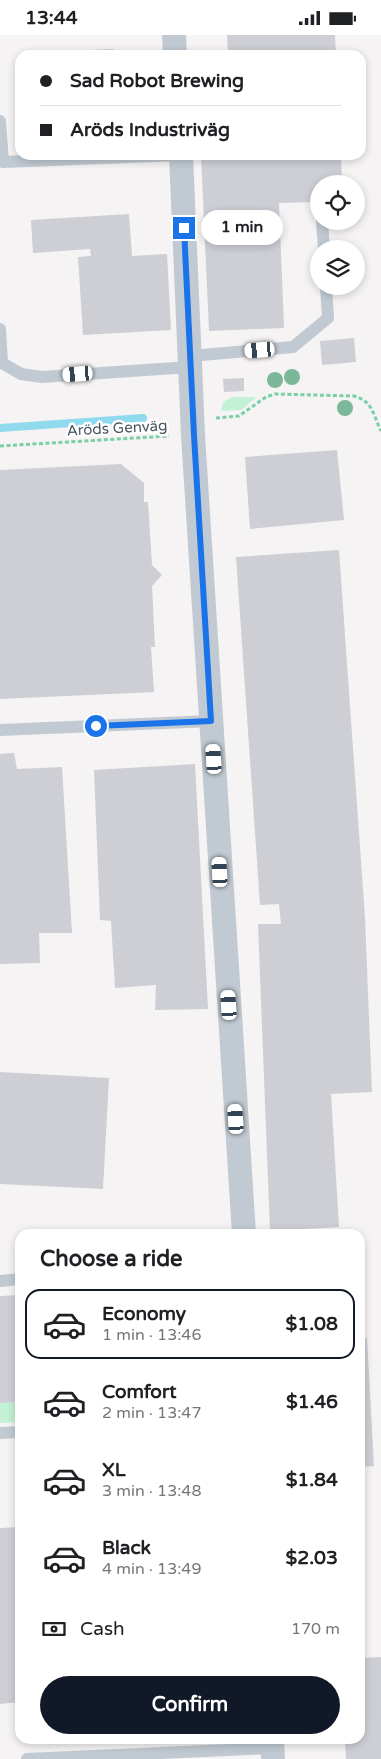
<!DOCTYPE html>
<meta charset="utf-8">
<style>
:root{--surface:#fff;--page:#f6f6f6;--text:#202124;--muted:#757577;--line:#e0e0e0;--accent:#111827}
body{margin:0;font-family:"Varela Round",sans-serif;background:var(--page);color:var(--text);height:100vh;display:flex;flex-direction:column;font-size:19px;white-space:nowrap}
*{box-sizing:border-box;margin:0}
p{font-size:16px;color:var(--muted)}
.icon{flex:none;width:28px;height:28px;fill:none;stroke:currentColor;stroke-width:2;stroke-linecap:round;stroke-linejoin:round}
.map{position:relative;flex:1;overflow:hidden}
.sheet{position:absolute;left:15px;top:1194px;width:350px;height:515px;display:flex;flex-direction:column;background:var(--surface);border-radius:15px;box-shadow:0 2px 8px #0003}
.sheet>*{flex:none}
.top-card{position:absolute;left:15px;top:15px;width:351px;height:110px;border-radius:15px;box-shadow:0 2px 8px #0003;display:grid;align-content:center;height:110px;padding:0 25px;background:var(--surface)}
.fabs{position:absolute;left:310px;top:140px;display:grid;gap:10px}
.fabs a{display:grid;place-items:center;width:55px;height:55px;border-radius:50%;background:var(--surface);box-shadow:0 2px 8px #0003;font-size:25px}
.end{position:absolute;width:22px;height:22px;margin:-11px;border:6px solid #1a73e8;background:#fff;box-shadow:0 0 0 2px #fff}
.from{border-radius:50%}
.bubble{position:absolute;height:35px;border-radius:18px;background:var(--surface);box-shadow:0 2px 8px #0003;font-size:16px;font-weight:700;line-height:35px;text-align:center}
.car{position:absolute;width:15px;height:30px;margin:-15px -8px;border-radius:6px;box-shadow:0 0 4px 1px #0007;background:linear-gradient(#fff 24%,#345 0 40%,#fff 0 76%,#345 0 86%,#fff 0)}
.top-card b{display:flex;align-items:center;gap:18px;height:48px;font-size:19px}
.top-card b+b{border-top:1px solid var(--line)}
.top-card i{width:12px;height:12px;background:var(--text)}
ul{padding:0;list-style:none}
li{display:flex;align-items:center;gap:15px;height:70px;margin:0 10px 8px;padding:0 15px;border:2px solid transparent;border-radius:15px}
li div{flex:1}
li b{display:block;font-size:19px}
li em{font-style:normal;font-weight:700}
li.selected{border-color:var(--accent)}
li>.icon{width:45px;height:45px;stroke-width:1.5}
h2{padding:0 25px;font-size:22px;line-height:60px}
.pay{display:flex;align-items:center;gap:12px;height:55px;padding:0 25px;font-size:19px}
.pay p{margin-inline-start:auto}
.primary-button{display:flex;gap:10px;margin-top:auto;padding:10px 25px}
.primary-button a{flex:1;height:58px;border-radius:30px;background:var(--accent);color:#fff;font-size:20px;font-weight:700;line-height:58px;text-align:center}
.status{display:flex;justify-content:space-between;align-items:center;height:35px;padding:0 25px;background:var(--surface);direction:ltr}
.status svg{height:14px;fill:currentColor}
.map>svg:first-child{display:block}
.green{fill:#c3f1d5}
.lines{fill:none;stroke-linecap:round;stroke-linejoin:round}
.stream{stroke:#90daee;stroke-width:8}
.building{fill:#cdcfd5}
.path{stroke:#7ad0a6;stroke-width:3;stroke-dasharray:4 2.5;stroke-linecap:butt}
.lane{stroke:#c1cad2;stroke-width:12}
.street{stroke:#c1cad2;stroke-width:24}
.tree{fill:#7bb799}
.route{stroke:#1a73e8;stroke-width:6}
.labels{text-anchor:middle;stroke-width:5;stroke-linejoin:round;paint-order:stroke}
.street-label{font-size:15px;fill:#4a5661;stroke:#fff}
</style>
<div class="status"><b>13:44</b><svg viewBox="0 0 49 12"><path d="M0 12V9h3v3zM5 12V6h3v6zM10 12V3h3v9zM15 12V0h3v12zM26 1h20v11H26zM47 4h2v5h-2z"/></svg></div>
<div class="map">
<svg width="381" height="1724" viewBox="0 0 381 1724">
<rect width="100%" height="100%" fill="#f5f3f3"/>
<!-- green -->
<g class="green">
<path d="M232 362H257L241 375 221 376 223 367Z"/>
<path d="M20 1367V1387L0 1388V1368Z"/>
</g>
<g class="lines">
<!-- stream -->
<path class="stream" d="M0 393 143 383"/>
</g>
<!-- building -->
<g class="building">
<path d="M227 0H335L336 20H228Z"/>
<path d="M113 14 114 20H31V18Z"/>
<path d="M201 120H341L342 149H319V167L279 168 284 293 209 296Z"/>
<path d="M129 179 132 221 167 219 171 295 83 300 78 222 91 221 90 214 33 218 31 185Z"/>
<path d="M354 303 356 327 322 330 320 306Z"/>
<path d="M244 343V356L224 357 223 344Z"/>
<path d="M337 415 344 485 250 494 245 422Z"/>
<path d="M121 429 144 448V467H148L152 530 162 540 152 551 155 612H151L154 657 0 664V435Z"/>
<path d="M339 515 365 883 372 1057 331 1059 339 1192 270 1196 258 889H281L279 869 260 870 236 522Z"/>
<path d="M14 718 17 734 62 732 72 898H39L40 928 0 929V719Z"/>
<path d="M195 729 208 974 155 975 156 950 115 953 111 886 100 885 94 735Z"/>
<path d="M0 1037 109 1043 103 1154 0 1149Z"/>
<path d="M20 1260V1367L0 1368V1261Z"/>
<path d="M360 1303H367L374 1431 360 1432Z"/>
<path d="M20 1492V1667L0 1669V1493Z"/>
<path d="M381 1622V1724H346L345 1704H360V1623Z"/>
</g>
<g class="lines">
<!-- path -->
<g class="path">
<path d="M216 383 239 381 266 362 275 359 354 361C373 366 373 380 381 396"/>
<path d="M0 411 169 401"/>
</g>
<!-- lane -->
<g class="lane">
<path d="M0 86 3 127 180 120"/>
<path d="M322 186 324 214"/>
<path d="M0 294 2 328 21 339 42 342 190 332"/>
<path d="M190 321 293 312 328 283 326 251"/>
<path d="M0 695 211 686"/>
<path d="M0 1246 20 1244"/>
<path d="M0 1398 20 1397"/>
<path d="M27 1724 272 1713"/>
</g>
<!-- street -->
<g class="street">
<path d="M174 0 175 20"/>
<path d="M181 120 193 400 244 1199"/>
<path d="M272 1704 273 1724"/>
</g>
</g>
<!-- trees -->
<g class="tree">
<circle cx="292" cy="342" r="8"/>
<circle cx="275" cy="345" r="8"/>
<circle cx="345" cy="373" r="8"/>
</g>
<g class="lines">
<!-- route -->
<path class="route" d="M96 691 211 686 194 400 184 193"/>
</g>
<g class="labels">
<!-- street labels -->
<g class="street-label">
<text transform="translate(117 393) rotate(-3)" y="5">Aröds Genväg</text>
</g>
</g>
</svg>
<div class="fabs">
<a><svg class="icon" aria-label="locate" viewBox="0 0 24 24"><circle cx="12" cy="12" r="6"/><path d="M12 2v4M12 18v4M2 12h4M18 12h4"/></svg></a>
<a><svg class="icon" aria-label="layers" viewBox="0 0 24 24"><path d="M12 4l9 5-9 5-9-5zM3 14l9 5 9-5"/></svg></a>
</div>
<i class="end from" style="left:96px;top:691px"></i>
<i class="end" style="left:184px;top:193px"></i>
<div class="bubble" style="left:201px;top:175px;width:82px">1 min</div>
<i class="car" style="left:260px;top:315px;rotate:265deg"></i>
<i class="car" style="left:78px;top:339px;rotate:266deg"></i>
<i class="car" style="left:214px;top:724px;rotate:356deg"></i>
<i class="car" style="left:220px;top:837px;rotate:357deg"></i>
<i class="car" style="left:229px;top:970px;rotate:356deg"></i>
<i class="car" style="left:236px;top:1084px;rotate:356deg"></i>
<div class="top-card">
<b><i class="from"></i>Sad Robot Brewing</b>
<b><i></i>Aröds Industriväg</b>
</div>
<section class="sheet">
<h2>Choose a ride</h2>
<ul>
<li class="selected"><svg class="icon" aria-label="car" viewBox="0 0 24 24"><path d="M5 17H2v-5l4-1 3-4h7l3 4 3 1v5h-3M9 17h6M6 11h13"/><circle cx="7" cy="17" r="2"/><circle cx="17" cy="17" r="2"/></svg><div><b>Economy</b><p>1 min · 13:46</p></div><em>$1.08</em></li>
<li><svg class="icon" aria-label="car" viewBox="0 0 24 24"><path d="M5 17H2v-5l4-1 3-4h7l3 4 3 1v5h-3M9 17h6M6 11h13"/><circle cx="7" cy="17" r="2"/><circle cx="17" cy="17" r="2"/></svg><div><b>Comfort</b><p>2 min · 13:47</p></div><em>$1.46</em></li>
<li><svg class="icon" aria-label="car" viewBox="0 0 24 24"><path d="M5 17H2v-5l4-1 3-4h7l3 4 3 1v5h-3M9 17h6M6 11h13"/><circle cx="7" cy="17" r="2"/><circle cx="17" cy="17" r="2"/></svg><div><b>XL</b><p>3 min · 13:48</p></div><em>$1.84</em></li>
<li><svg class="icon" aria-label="car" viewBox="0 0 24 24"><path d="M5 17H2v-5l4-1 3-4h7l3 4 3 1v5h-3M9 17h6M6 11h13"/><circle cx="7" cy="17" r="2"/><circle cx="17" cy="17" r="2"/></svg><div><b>Black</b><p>4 min · 13:49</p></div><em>$2.03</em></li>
</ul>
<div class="pay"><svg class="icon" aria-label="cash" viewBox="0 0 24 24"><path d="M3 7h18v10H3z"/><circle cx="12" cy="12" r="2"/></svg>Cash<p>170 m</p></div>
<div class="primary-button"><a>Confirm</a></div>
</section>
</div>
